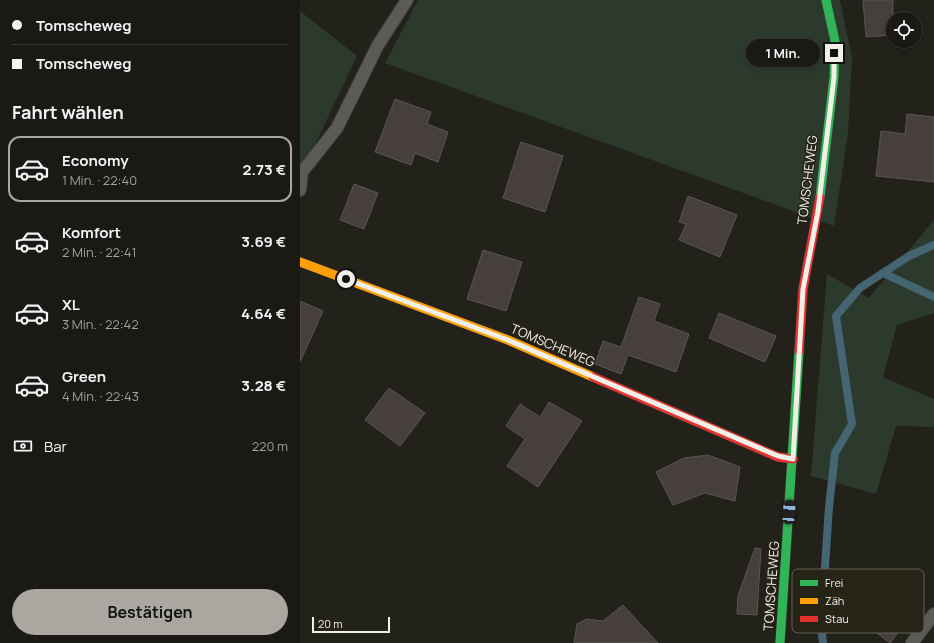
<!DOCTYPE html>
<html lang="de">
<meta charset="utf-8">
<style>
:root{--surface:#1a1914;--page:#23221d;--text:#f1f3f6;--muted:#9fa0a0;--line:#383834;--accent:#a9a79f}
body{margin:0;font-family:Manrope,sans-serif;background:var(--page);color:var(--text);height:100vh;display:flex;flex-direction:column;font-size:15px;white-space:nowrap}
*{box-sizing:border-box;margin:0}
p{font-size:13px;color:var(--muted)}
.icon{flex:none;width:22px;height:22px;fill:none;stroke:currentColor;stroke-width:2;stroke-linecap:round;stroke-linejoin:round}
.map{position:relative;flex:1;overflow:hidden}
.panel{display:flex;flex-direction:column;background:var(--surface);width:300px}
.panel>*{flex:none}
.guide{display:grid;align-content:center;height:88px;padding:0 12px;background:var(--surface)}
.tools{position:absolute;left:586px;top:12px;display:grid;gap:8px}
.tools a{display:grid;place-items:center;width:36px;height:36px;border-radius:50%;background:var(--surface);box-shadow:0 2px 6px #0003,0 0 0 1px var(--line);font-size:20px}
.scale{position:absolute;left:12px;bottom:10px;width:78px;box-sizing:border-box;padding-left:4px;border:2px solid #f1efe7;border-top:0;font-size:11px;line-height:14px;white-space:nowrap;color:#f1efe7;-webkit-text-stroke:3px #262417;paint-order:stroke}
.end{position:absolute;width:18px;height:18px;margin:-9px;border:5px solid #f1efe7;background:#111;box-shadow:0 0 0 2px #111}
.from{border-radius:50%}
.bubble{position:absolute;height:28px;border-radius:14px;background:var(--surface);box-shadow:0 2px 6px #0003,0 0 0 1px var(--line);font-size:13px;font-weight:700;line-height:28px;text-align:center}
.car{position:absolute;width:12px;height:24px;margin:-12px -6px;border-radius:5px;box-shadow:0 0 3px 1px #0007;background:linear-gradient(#222 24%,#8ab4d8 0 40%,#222 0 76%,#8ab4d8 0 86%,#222 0)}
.guide b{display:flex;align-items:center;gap:14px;height:38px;font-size:15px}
.guide b+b{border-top:1px solid var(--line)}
.guide i{width:10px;height:10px;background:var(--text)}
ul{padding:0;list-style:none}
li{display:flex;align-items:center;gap:12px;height:66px;margin:0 8px 6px;padding:0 4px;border:2px solid transparent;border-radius:12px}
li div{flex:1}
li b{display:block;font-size:15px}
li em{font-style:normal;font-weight:700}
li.current{border-color:var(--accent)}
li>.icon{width:36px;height:36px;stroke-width:1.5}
h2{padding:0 12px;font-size:18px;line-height:48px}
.pay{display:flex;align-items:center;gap:10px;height:44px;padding:0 12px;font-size:15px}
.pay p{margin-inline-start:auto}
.action{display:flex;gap:8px;margin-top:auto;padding:8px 12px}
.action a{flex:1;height:46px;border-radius:24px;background:var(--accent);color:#111;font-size:16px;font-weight:700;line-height:46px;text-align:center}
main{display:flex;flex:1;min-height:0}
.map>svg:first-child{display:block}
.green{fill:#2c3a2e}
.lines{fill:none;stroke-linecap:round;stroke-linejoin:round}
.stream{stroke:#446571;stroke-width:8}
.building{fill:#463f3b;stroke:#5a5652}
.lane-casing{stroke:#3d3c37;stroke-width:14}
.fast-casing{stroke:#3d3c37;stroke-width:10}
.slow-casing{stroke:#3d3c37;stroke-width:10}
.jam-casing{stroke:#3d3c37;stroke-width:10}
.lane{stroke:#5b5a55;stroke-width:12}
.fast{stroke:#30b455;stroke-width:9}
.slow{stroke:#ff9f0a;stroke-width:9}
.jam{stroke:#e5322d;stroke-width:9}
.route{stroke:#f1efe7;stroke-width:5}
.labels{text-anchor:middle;stroke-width:3;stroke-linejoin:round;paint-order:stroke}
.street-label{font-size:13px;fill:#f1efe7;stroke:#262417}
.key{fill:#262417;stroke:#636155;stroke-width:1}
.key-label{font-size:11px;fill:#f1efe7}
</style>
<main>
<section class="panel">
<div class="guide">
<b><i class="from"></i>Tomscheweg</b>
<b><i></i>Tomscheweg</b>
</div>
<h2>Fahrt wählen</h2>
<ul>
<li class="current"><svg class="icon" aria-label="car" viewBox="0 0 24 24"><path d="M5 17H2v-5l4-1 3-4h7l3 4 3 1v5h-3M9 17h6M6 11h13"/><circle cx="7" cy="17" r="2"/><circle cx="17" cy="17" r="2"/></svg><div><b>Economy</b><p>1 Min. · 22:40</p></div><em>2.73 €</em></li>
<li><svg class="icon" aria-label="car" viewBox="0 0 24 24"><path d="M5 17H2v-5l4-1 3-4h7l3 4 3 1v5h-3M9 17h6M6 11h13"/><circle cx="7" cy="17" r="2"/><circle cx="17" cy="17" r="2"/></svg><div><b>Komfort</b><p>2 Min. · 22:41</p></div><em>3.69 €</em></li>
<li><svg class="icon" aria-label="car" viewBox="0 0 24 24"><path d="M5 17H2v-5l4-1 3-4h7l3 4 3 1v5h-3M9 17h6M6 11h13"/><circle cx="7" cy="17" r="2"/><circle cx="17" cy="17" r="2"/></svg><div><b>XL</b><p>3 Min. · 22:42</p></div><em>4.64 €</em></li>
<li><svg class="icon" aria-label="car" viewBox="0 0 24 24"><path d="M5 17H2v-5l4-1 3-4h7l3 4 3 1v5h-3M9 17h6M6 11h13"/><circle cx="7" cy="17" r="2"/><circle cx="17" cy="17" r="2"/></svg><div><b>Green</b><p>4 Min. · 22:43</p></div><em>3.28 €</em></li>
</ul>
<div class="pay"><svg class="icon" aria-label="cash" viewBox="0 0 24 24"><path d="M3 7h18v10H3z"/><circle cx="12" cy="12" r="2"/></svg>Bar<p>220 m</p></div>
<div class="action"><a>Bestätigen</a></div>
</section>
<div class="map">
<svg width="634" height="643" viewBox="0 0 634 643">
<rect width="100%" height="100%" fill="#22211a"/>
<!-- green -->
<g class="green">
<path d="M118 0H540L552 58 548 133 534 226 85 63Z"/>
<path d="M0 11 57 56 2 172 0 171Z"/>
<path d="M634 220V313L597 325 583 377 634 399V427L596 426 576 494 511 476 527 274 569 298Z"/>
</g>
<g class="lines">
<!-- stream -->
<g class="stream">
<path d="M583 273 634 297"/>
<path d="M523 643 521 627 529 507 535 453 552 424 536 316 560 288 609 256 634 245"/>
</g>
</g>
<!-- building -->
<g class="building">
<path d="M563 0H593V35L566 37Z"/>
<path d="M95 99 131 112 127 124 148 132 138 162 115 153 111 165 75 152Z"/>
<path d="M607 114 634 117V182L576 176 581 131 605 134Z"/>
<path d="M221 142 263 156 245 212 203 198Z"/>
<path d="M54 184 78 193 64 229 40 220Z"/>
<path d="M388 196 437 215 420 257 379 240 386 224 379 222Z"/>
<path d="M183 250 222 262 206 311 167 299Z"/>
<path d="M339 297 360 304 354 321 389 334 376 372 328 355 321 374 295 364 303 341 321 347Z"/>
<path d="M0 301 23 311 0 362Z"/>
<path d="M419 313 476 336 465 362 409 338Z"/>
<path d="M89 388 125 413 100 446 65 420Z"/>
<path d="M249 402 282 421 238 487 207 466 225 439 206 426 220 404 240 417Z"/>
<path d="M408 455 440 467 435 501 405 493 373 505 356 472 384 458Z"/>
<path d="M455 548 461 549 457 615 437 614 438 596Z"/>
<path d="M577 573 619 606 590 643 548 611Z"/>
<path d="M323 605 358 643H274L277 624 287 619 303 621Z"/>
</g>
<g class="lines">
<defs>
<g id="lane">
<path d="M0 190 2 172 37 128 78 45 107 0"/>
<path d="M612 643 634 614"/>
</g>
<g id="fast">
<path d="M520 197 534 77 535 41 526 0"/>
<path d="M480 643 499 351"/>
</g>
<path id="slow" d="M0 262 208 340 293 377"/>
<g id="jam">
<path d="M499 351 503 289 520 197"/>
<path d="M293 377 478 457 493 459"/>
</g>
</defs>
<!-- lane casing -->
<use href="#lane" class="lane-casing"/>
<!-- fast casing -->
<use href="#fast" class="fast-casing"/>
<!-- slow casing -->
<use href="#slow" class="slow-casing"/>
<!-- jam casing -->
<use href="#jam" class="jam-casing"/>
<!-- lane -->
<use href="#lane" class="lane"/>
<!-- fast -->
<use href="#fast" class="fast"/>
<!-- slow -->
<use href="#slow" class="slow"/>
<!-- jam -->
<use href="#jam" class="jam"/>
</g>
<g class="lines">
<!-- route -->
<path class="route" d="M46 279 208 340 478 456 493 459 503 289 518 211 534 77V53"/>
</g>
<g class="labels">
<!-- street labels -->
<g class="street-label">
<text transform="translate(507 180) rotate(-83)" y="5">TOMSCHEWEG</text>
<text transform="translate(253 345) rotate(23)" y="5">TOMSCHEWEG</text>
<text transform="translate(471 586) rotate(-86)" y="5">TOMSCHEWEG</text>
</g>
</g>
<!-- legend -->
<rect x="492" y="569" width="132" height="64" rx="6" class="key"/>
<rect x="500" y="580" width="18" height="6" fill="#30b455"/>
<rect x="500" y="598" width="18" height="6" fill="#ff9f0a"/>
<rect x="500" y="616" width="18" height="6" fill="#e5322d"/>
<g class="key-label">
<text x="525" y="587">Frei</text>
<text x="525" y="605">Zäh</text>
<text x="525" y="623">Stau</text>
</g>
</svg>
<div class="tools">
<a><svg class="icon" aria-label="locate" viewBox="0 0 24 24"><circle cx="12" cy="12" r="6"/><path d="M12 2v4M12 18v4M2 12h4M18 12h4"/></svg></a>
</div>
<div class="scale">20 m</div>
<i class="end from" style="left:46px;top:279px"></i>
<i class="end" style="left:534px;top:53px"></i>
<div class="bubble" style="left:446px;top:39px;width:74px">1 Min.</div>
<i class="car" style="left:489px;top:512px;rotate:4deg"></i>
</div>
</main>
